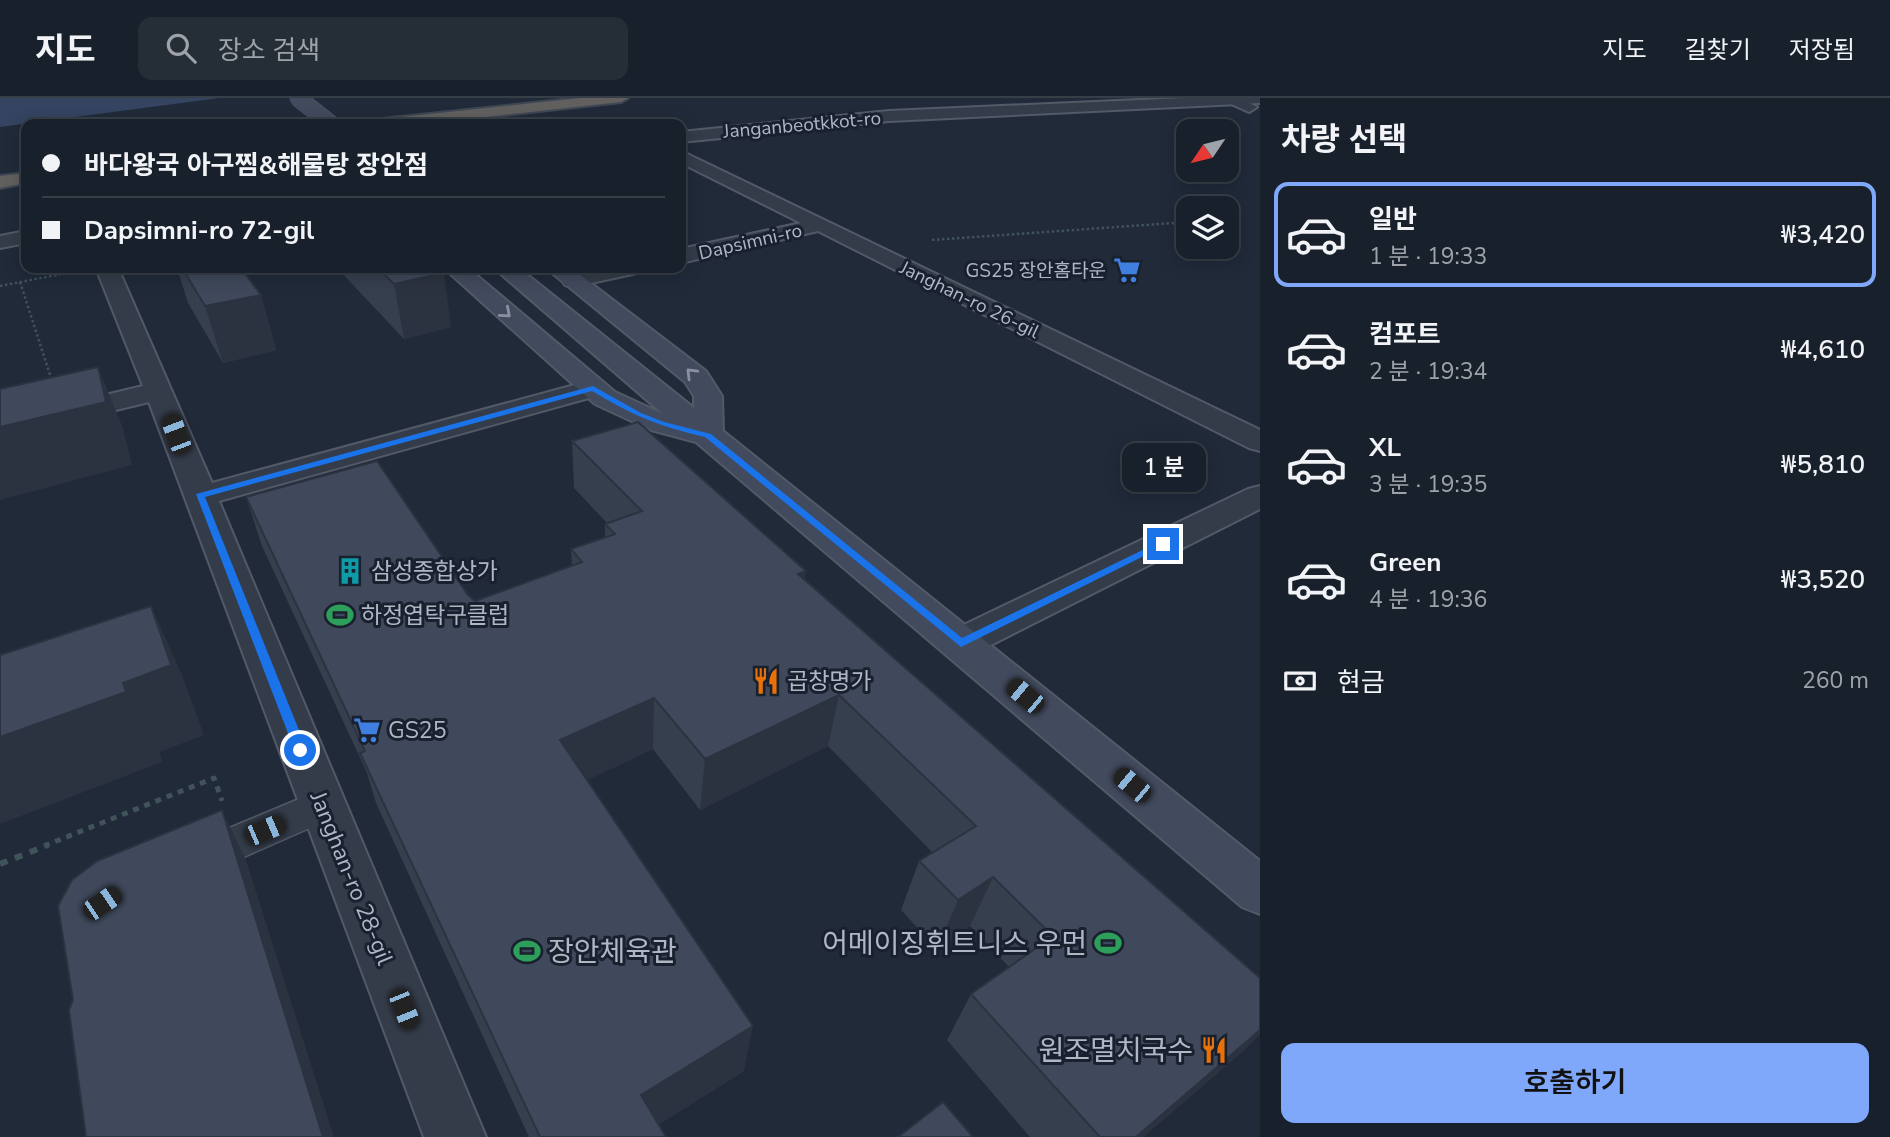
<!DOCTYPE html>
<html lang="ko">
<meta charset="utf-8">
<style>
:root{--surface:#18202b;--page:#252d37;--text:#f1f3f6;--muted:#9fa3a9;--line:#363e47;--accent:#80a8fa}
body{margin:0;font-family:"Nunito Sans","Noto Sans KR",sans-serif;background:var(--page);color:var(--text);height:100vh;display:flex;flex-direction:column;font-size:26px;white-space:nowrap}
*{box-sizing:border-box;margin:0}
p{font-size:23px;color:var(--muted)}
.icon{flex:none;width:38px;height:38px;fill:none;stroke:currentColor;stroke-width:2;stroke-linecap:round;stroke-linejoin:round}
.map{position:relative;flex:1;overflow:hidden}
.panel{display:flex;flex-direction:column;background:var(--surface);width:630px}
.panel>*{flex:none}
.banner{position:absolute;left:21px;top:21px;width:665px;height:154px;border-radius:14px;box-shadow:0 4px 18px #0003,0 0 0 2px var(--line);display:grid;align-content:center;height:154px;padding:0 21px;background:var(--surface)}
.needle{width:46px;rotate:235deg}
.controls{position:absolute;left:1176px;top:21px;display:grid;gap:14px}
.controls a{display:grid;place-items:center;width:63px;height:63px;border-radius:14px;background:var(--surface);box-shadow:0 4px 18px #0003,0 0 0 2px var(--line);font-size:35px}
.end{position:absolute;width:32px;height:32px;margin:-16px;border:9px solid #1a73e8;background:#fff;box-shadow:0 0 0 4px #fff}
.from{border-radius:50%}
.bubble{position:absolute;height:49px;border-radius:14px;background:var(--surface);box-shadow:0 4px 18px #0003,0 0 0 2px var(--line);font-size:23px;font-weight:600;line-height:49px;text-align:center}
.car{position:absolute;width:21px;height:42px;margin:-21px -10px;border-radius:9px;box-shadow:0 0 5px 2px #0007;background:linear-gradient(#222 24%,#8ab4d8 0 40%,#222 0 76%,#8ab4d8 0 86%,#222 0)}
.banner b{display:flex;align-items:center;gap:24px;height:66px;font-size:26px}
.banner b+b{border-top:2px solid var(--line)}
.banner i{width:18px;height:18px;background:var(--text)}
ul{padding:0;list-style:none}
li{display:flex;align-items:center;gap:21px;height:105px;margin:0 14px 10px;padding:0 7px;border:4px solid transparent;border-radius:14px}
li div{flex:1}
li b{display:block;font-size:26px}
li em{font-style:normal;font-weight:600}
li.selected{border-color:var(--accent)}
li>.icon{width:63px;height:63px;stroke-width:1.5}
h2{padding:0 21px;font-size:32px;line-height:84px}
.pay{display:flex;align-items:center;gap:18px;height:77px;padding:0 21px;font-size:26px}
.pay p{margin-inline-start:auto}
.primary-button{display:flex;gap:14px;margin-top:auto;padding:14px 21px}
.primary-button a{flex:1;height:80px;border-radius:14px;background:var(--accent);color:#111;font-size:28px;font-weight:600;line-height:80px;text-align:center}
header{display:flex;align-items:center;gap:42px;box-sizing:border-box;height:98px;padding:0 35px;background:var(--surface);border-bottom:2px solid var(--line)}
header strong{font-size:33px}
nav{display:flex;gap:38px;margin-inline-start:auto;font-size:24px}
.search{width:490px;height:63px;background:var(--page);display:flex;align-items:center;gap:18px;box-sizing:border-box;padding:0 24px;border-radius:14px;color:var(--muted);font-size:26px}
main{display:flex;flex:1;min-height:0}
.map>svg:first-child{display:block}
.water{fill:#344461}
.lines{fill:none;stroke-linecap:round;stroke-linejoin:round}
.service-casing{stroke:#525967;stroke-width:3}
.minor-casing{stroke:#525967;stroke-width:4}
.tertiary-casing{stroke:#525967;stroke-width:4}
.secondary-casing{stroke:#525967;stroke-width:4}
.trunk-casing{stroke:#3f4654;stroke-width:4}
.path-far3{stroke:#405358;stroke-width:2;stroke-dasharray:2.5 2.5;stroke-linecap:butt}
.path-far2{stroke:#405358;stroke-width:2.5;stroke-dasharray:2.5 2.5;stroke-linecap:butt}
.path-far1{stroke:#405358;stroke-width:5;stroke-dasharray:6 6;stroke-linecap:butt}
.path{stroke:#405358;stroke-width:6;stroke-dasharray:8 8;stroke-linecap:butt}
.service{fill:#343c49;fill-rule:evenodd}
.minor{fill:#343c49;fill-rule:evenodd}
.tertiary{fill:#343c49;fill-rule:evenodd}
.secondary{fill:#424a5d;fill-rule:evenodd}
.trunk{fill:#61605e;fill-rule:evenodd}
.secondary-bridge-casing{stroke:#525967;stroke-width:18;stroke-linecap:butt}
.secondary-bridge{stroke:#424a5d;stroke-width:17}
.wall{fill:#363f4e}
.shaded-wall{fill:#2c3340}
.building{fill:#3f495b;stroke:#2c3340;stroke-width:2}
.oneway{stroke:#8990a1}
.route{fill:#1a73e8}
.labels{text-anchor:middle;stroke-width:6;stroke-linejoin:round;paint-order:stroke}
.far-street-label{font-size:19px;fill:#afb6c6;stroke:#1a212e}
.far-poi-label{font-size:19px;fill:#afb6c6;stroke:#1a212e;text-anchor:end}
.poi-label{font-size:23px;fill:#afb6c6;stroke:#1a212e;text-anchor:start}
.street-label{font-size:23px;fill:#afb6c6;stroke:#1a212e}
.near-poi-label{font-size:28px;fill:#afb6c6;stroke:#1a212e;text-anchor:end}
</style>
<header>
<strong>지도</strong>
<div class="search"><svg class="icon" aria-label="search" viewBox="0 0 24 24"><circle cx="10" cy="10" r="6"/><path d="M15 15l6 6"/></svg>장소 검색</div>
<nav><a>지도</a><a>길찾기</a><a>저장됨</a></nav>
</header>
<main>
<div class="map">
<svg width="1260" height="1039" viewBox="0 0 1260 1039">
<rect width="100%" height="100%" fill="#202a39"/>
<!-- water -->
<path class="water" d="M0 0H219L0 29Z"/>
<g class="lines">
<defs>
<path id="service" d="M323 691 337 696 342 707 337 718 214 772 200 777 186 772 180 760 186 748Z"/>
<g id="minor">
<path d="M1218 0H1239L1257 9 1249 14Z"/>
<path d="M681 53 1260 332V353L1249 350 818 133 681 165V151L801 125 681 65Z"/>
<path d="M96 170H118L212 385 593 282 603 284 607 290 603 296 219 403 486 1039H424L149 304 0 340V322L143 288Z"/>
<path d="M598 170H640L637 175 573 189 565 187 562 182 565 177Z"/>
<path d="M1260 388V411L975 555 961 559 947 555 941 545 947 535 1248 391Z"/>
</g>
<g id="tertiary">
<path d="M1185 0H1260V5L889 23 681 44V34L889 13Z"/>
<path d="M26 133V145L0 150V138Z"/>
</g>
<path id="secondary" d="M444 170H468L615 294 663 316 494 170H519L694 310V298L685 284 546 170H571L706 273 722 298 723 333 1260 763V816L1242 809 696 344 651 332 595 306Z"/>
<g id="trunk">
<path d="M580 0H628L621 4 423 26H374L382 21Z"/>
<path d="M26 75V85L0 90V78Z"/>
</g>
</defs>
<!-- service casing -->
<use href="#service" class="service-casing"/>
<!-- minor casing -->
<use href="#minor" class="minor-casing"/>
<!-- tertiary casing -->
<use href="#tertiary" class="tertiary-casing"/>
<!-- secondary casing -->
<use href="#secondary" class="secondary-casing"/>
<!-- trunk casing -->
<use href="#trunk" class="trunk-casing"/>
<!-- path-far3 -->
<path class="path-far3" d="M224 26 269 20"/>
<!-- path-far2 -->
<g class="path-far2">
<path d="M932 142 1188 124"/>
<path d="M20 184 51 280"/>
<path d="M0 188 72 174"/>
</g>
<!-- path-far1 -->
<path class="path-far1" d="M44 748 214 680 222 703"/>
<!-- path -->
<path class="path" d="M0 766 48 747"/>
<!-- service -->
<use href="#service" class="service"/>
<!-- minor -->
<use href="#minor" class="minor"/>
<!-- tertiary -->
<use href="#tertiary" class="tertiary"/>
<!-- secondary -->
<use href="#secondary" class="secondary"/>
<!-- trunk -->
<use href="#trunk" class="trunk"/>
<defs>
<path id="secondary-bridge" d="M298 0 331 26"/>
</defs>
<!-- secondary-bridge casing -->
<use href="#secondary-bridge" class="secondary-bridge-casing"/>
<!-- secondary-bridge -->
<use href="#secondary-bridge" class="secondary-bridge"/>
</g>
<!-- wall -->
<g class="wall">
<path d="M177 170H241L261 197 276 252 223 265 188 205Z"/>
<path d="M337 170H437L451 229 404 241Z"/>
<path d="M572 343 804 482 1260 880V936L1244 952 1143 1039H1030L947 942 971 896 1009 869 970 828 937 851 901 812 919 763 932 754 828 648 700 712 653 651 587 682 744 973 659 1026 666 1039H529L376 705 367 675 262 448 246 399 468 497 475 503 572 468 571 451 605 439V426L607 425 574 390Z"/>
</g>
<!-- shaded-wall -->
<g class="shaded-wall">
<path d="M444 175 451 229 404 241 394 186Z"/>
<path d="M261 197 276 252 223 265 205 208Z"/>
<path d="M98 269 123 330 132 367 0 402V329Z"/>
<path d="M806 473 798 523V476Z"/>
<path d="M151 508 182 577 204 637 160 654 162 664 0 726V639L123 585Z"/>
<path d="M839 597 828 648 700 712 705 661Z"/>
<path d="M654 600 653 651 564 693 560 642Z"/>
<path d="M222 712 246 762 334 1039H323Z"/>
<path d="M993 779 970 828 937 851 958 802Z"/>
<path d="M753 928 744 973 640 1038 641 997Z"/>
<path d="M1260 932V936L1244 952 1143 1039H1136Z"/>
</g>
<!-- building -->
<g class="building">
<path d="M182 170H241L261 197 205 208Z"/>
<path d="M378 170H437L444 175 394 186Z"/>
<path d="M98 269 106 304 0 329V291Z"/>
<path d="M638 324 806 473 798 476 1260 880V932L1136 1039H1100L971 896 1053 838 993 779 958 802 919 763 976 728 839 597 705 661 654 600 560 642 753 928 641 997 666 1039H540L360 655 365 653 246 399 377 363 468 497 475 503 582 464 571 451 615 436 605 426 642 413 572 343Z"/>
<path d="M151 508 171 567 123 585 126 594 0 639V557Z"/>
<path d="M222 712 323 1039H86L69 912 73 902 58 808 72 782 97 763Z"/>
<path d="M943 1004 973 1039H898Z"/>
</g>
<!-- one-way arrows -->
<defs><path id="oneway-chevron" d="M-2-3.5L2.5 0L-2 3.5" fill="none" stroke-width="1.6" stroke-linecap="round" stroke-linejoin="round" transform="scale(1.75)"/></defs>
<g class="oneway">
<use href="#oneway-chevron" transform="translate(506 215) rotate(41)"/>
<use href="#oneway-chevron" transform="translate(691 275) rotate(-135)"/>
</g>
<!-- route -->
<path class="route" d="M593 288 641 315 664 324 711 336 962 540 1159 444 1168 446 961 549 705 339C658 328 634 318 592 293L205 399 307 652 305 656H296L196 396Z"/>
<!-- icons -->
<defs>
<symbol id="supermarket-bare" viewBox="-9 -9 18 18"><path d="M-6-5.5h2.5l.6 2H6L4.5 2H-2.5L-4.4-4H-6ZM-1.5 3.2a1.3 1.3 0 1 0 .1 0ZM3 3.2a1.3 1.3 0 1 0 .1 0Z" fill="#3f7fe0" stroke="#1a212e" stroke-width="2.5" paint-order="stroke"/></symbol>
<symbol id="building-bare" viewBox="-9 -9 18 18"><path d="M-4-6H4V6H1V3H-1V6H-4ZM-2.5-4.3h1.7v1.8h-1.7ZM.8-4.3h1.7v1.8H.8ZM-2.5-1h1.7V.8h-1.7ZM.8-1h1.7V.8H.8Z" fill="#0f9aa8" stroke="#1a212e" stroke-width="2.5" paint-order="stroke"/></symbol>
<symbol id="stadium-bare" viewBox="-9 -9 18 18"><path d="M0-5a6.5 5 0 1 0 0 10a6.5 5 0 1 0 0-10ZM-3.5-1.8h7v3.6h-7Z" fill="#2e9e5b" stroke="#1a212e" stroke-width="2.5" paint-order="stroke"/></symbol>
<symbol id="restaurant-bare" viewBox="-9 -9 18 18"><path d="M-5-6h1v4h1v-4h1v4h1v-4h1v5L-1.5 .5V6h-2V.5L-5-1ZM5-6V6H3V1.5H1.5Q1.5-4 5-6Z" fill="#e8710a" stroke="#1a212e" stroke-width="2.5" paint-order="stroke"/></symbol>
</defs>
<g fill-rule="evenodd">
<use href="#supermarket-bare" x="1108" y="153" width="38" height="38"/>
<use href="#building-bare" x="331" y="454" width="38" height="38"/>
<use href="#stadium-bare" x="321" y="498" width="38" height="38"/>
<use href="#restaurant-bare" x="747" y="564" width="38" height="38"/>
<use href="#supermarket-bare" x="348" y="613" width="38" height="38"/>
<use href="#stadium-bare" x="1089" y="826" width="38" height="38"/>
<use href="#stadium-bare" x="508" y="834" width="38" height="38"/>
<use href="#restaurant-bare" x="1195" y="933" width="38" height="38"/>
</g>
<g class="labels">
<!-- far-street labels -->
<g class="far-street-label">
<text transform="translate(802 26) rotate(-5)" y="7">Janganbeotkkot-ro</text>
<text transform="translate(750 143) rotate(-13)" y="7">Dapsimni-ro</text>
<text transform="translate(970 201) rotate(26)" y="7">Janghan-ro 26-gil</text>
</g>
<!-- far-poi labels -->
<g class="far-poi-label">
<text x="1106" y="179">GS25 장안홈타운</text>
</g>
<!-- poi labels -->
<g class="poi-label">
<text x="371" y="481">삼성종합상가</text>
<text x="361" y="525">하정엽탁구클럽</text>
<text x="787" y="591">곱창명가</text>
<text x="388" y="640">GS25</text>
</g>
<!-- street labels -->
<g class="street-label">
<text transform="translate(352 780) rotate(68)" y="8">Janghan-ro 28-gil</text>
</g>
<!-- near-poi labels -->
<g class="near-poi-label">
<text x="1087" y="855">어메이징휘트니스 우먼</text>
<text x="548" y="863" text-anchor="start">장안체육관</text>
<text x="1193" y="962">원조멸치국수</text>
</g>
</g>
</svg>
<div class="controls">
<a><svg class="needle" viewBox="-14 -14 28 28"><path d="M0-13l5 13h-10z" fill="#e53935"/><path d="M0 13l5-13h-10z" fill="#9fa3a9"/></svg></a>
<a><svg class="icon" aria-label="layers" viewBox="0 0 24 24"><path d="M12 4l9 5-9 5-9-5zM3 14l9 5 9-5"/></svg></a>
</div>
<i class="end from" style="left:300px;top:652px"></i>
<i class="end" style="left:1163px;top:446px"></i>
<div class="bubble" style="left:1122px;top:345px;width:84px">1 분</div>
<i class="car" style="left:176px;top:336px;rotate:339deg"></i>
<i class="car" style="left:1025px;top:598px;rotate:310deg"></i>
<i class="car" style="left:1132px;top:687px;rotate:310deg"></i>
<i class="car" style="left:265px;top:732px;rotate:67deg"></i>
<i class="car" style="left:102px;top:805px;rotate:56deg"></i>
<i class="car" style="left:404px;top:911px;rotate:158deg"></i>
<div class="banner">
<b><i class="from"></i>바다왕국 아구찜&amp;해물탕 장안점</b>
<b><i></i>Dapsimni-ro 72-gil</b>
</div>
</div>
<section class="panel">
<h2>차량 선택</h2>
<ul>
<li class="selected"><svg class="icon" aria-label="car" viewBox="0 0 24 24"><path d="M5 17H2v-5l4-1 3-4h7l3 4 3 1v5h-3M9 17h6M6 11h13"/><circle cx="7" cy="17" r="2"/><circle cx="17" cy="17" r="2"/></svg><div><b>일반</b><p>1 분 · 19:33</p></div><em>₩3,420</em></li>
<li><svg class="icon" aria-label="car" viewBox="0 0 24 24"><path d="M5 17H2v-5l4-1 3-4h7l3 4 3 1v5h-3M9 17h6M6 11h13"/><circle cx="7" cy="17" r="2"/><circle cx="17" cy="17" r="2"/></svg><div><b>컴포트</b><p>2 분 · 19:34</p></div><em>₩4,610</em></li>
<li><svg class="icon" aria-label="car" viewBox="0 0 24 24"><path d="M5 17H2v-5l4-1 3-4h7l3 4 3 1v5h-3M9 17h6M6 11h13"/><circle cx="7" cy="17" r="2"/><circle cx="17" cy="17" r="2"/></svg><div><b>XL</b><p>3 분 · 19:35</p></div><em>₩5,810</em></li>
<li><svg class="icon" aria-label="car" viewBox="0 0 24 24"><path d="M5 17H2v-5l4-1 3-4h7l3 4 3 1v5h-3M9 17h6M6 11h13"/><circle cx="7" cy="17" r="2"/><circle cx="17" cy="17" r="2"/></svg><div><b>Green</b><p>4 분 · 19:36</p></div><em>₩3,520</em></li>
</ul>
<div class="pay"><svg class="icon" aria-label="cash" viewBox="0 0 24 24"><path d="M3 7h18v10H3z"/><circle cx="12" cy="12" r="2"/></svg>현금<p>260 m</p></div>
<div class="primary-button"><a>호출하기</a></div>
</section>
</main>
